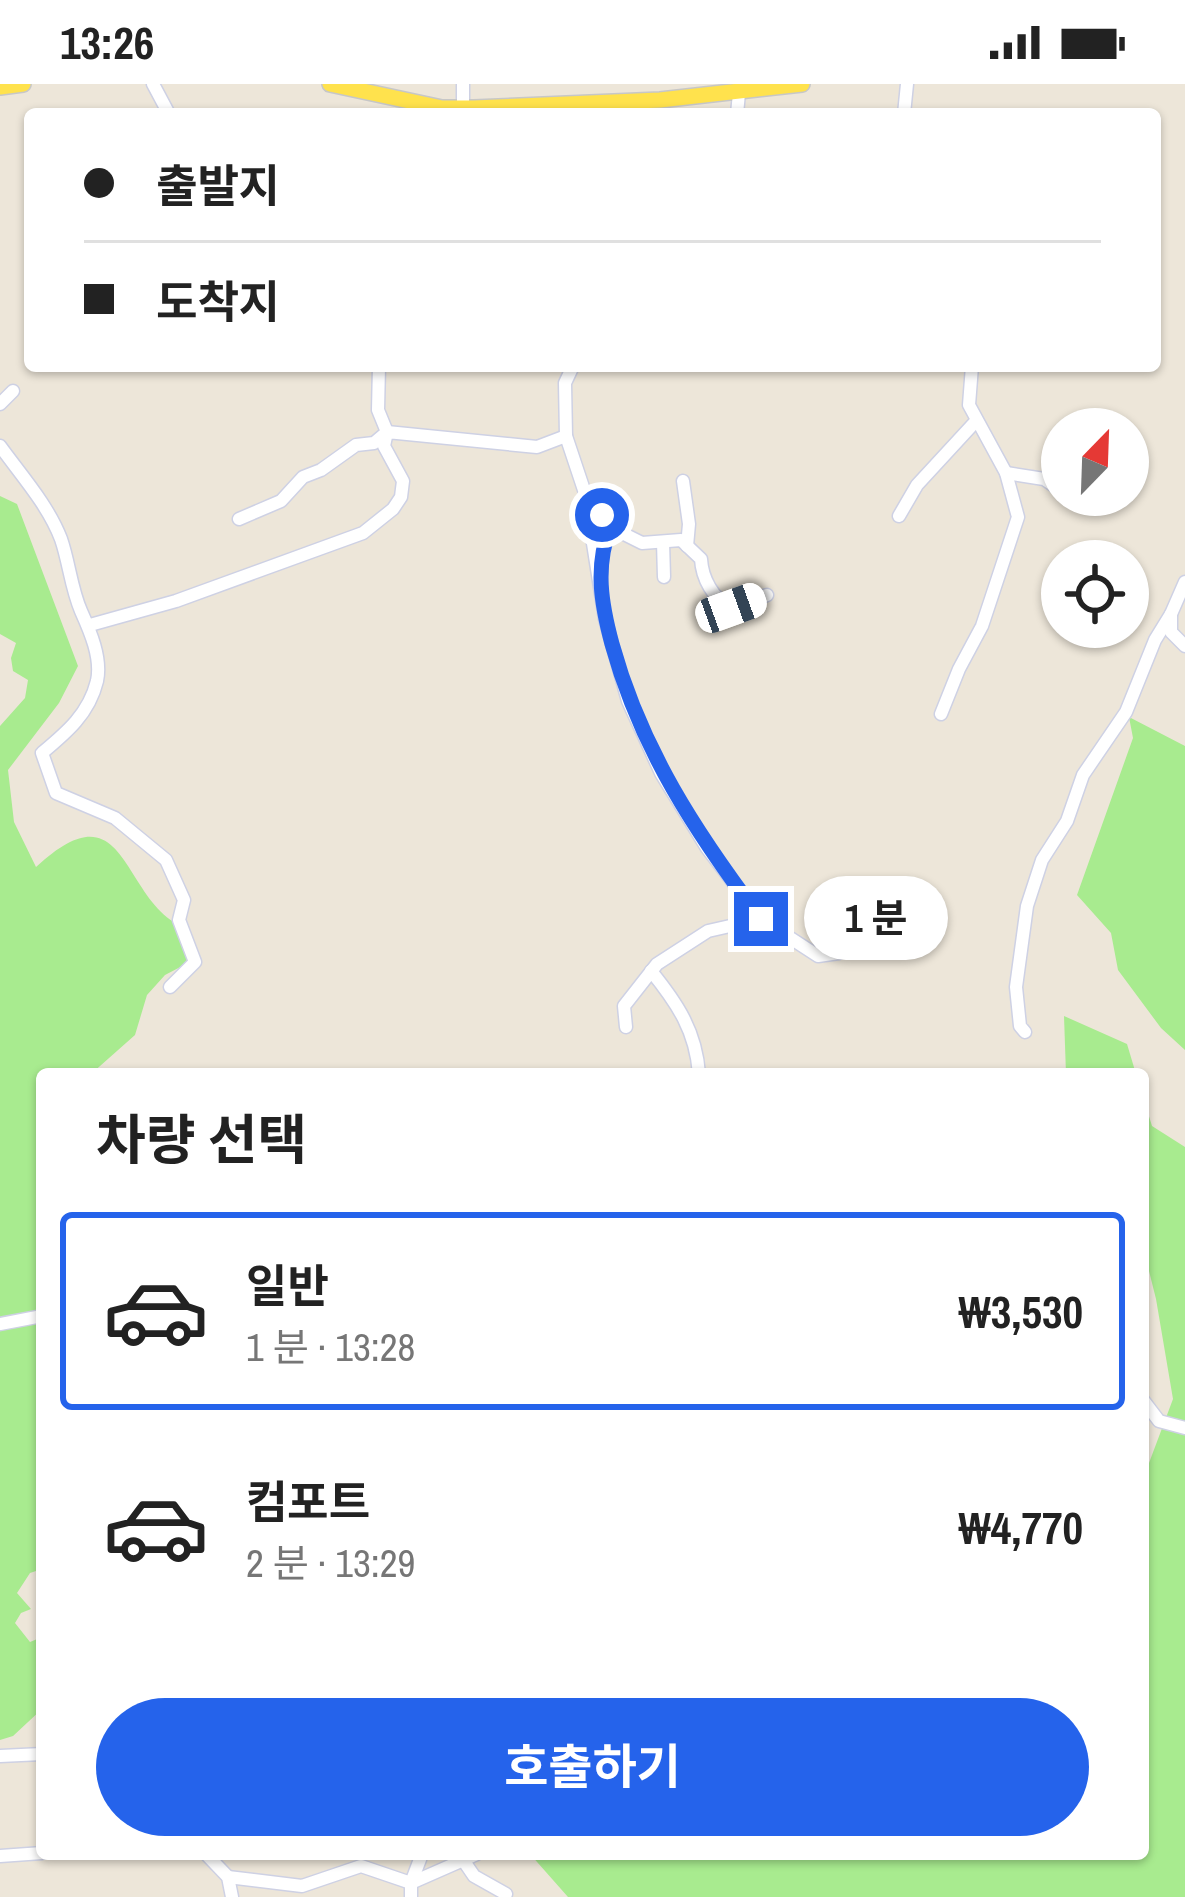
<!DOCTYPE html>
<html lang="ko">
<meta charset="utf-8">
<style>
:root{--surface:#fff;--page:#f6f6f6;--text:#222;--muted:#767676;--line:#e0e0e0;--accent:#2563eb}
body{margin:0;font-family:"Archivo Narrow","Noto Sans KR",sans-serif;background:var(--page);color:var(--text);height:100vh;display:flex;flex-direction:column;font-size:45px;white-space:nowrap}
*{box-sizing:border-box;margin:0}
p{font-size:39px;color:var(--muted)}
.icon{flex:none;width:66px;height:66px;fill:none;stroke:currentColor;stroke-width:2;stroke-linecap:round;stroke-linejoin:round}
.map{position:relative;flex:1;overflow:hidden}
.details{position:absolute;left:36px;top:984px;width:1113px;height:792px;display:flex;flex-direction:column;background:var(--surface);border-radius:12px;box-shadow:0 3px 9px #0004}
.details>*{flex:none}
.top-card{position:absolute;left:24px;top:24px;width:1137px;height:264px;border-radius:12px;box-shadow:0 3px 9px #0004;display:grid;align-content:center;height:264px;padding:0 60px;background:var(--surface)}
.needle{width:78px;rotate:23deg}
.buttons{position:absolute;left:1041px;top:324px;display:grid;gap:24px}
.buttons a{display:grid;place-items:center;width:108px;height:108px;border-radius:50%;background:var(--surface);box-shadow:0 3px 9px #0004;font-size:60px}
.end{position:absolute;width:54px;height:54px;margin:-27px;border:15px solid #2563eb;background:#fff;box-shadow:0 0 0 6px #fff}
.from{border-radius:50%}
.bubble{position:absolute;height:84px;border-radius:42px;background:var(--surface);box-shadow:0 3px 9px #0004;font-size:39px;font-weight:700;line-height:84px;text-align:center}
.car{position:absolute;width:36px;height:72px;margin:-36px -18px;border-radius:15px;box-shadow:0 0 9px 3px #0007;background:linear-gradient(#fff 24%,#345 0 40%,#fff 0 76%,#345 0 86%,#fff 0)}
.top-card b{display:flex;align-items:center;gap:42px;height:114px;font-size:45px}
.top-card b+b{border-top:3px solid var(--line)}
.top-card i{width:30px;height:30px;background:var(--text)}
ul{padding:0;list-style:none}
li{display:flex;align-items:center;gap:36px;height:198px;margin:0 24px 18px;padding:0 36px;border:6px solid transparent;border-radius:12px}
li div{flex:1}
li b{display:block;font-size:45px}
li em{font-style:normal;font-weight:700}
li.on{border-color:var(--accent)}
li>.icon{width:108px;height:108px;stroke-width:1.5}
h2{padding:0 60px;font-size:54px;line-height:144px}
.button{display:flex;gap:24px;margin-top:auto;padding:24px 60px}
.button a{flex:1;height:138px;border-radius:72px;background:var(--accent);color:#fff;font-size:48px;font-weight:700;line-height:138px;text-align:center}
.status{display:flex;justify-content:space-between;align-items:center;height:84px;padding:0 60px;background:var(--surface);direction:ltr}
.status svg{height:33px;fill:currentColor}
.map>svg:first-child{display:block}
.green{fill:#a8eb8f}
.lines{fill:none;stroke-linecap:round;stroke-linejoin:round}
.minor-casing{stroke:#ced1e4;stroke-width:15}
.major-casing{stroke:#c7c7c7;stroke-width:18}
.minor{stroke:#fff;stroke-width:12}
.major{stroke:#ffe24d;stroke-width:15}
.route{stroke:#2563eb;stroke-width:15}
</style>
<div class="status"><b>13:26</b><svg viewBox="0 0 49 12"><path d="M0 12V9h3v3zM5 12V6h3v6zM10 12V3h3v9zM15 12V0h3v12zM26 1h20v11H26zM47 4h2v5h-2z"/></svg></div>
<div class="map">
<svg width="1185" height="1813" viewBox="0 0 1185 1813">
<rect width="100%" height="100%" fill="#ede6d9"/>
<!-- green -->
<g class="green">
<path d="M0 412 17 420 78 582 59 619 8 686 14 738 36 783C123 702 121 805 174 838L188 879 165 891 147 911 135 951 91 990H42V1485L30 1489 17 1509 31 1525 21 1529 15 1539 30 1558 42 1553V1625L13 1652 0 1656V642L25 614 28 596 13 587 11 574 16 559 0 550Z"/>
<path d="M1129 633 1185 662V966L1161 944 1118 886 1111 849 1077 811 1133 654Z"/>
<path d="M1064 932 1127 960 1136 990H1066Z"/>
<path d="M1143 1013 1152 1042 1185 1063V1813H568L530 1770H1143V1395L1173 1315 1156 1215 1143 1163Z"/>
</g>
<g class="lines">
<defs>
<g id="minor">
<path d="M153 0 169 30"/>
<path d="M463 0V20"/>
<path d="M737 30 739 9"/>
<path d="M904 30 907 0"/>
<path d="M573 282 565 299 566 352 585 409 605 535 628 617 661 689 707 764 761 835 818 872 839 869 863 802"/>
<path d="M0 320 13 307"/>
<path d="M0 362C21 391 48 421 61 455 69 478 71 504 81 527 90 547 102 574 97 597 89 630 66 649 42 669L56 709 115 734 166 776 184 816 179 836 195 878 170 903"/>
<path d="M1006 389 1044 395 1062 407"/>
<path d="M683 397 689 440 687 462"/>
<path d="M1078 411 1093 412"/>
<path d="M899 432 917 401 976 337"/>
<path d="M239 435 281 417 303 393 321 386 356 361 374 359 387 348 378 326 379 282"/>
<path d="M663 458 664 493"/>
<path d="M599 473 610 443 642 459 681 456 701 475C702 494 713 515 731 524L767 511"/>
<path d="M1185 498 1171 530V548L1185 562"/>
<path d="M90 541 176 517 363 449 393 425 401 413 403 397 384 362 387 348 537 363 566 352"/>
<path d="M941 630 959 585 982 542 1018 433 1006 389 969 321 972 282"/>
<path d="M651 887C677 919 696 947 699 990"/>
<path d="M626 943 624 922 657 880 708 847 761 835 767 826"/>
<path d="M1025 948 1020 942 1016 903 1027 822 1042 776 1067 737 1083 691 1126 628 1155 556 1171 530"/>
<path d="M0 1240 42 1232"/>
<path d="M1143 1316 1159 1337 1185 1344"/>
<path d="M0 1672 42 1670"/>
<path d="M206 1770 228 1793 232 1813"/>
<path d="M459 1770 474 1792 506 1810"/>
<path d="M0 1772 42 1769"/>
<path d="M228 1793 302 1802 361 1782 411 1799 477 1770"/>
<path d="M411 1813V1799L422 1770"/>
</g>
<g id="major">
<path d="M330 0 442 24H474L660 16 802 0"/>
<path d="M0 3 23 0"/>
</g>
</defs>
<!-- minor casing -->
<use href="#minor" class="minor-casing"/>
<!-- major casing -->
<use href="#major" class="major-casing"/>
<!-- minor -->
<use href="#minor" class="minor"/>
<!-- major -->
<use href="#major" class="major"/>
</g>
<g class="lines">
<!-- route -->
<path class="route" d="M602 431 610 443C595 483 601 519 612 560 641 665 696 749 761 835"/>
</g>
</svg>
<div class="buttons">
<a><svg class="needle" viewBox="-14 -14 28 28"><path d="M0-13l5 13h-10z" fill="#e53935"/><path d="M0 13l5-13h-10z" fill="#767676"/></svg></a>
<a><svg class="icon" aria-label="locate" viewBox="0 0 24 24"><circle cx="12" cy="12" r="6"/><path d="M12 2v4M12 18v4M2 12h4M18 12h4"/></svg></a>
</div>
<i class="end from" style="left:602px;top:431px"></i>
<i class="end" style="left:761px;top:835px"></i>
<div class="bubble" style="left:804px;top:792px;width:144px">1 분</div>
<i class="car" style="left:731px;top:524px;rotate:70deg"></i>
<div class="top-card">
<b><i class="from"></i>출발지</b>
<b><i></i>도착지</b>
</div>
<section class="details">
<h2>차량 선택</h2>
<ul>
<li class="on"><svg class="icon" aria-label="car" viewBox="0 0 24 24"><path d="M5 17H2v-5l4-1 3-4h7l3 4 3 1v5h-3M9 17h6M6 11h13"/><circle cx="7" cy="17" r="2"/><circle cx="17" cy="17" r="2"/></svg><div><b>일반</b><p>1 분 · 13:28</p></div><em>₩3,530</em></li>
<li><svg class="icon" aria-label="car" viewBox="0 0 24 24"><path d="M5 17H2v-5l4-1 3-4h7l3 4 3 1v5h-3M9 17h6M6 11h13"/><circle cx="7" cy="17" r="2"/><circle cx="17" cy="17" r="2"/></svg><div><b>컴포트</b><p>2 분 · 13:29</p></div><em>₩4,770</em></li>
</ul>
<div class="button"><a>호출하기</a></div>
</section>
</div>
